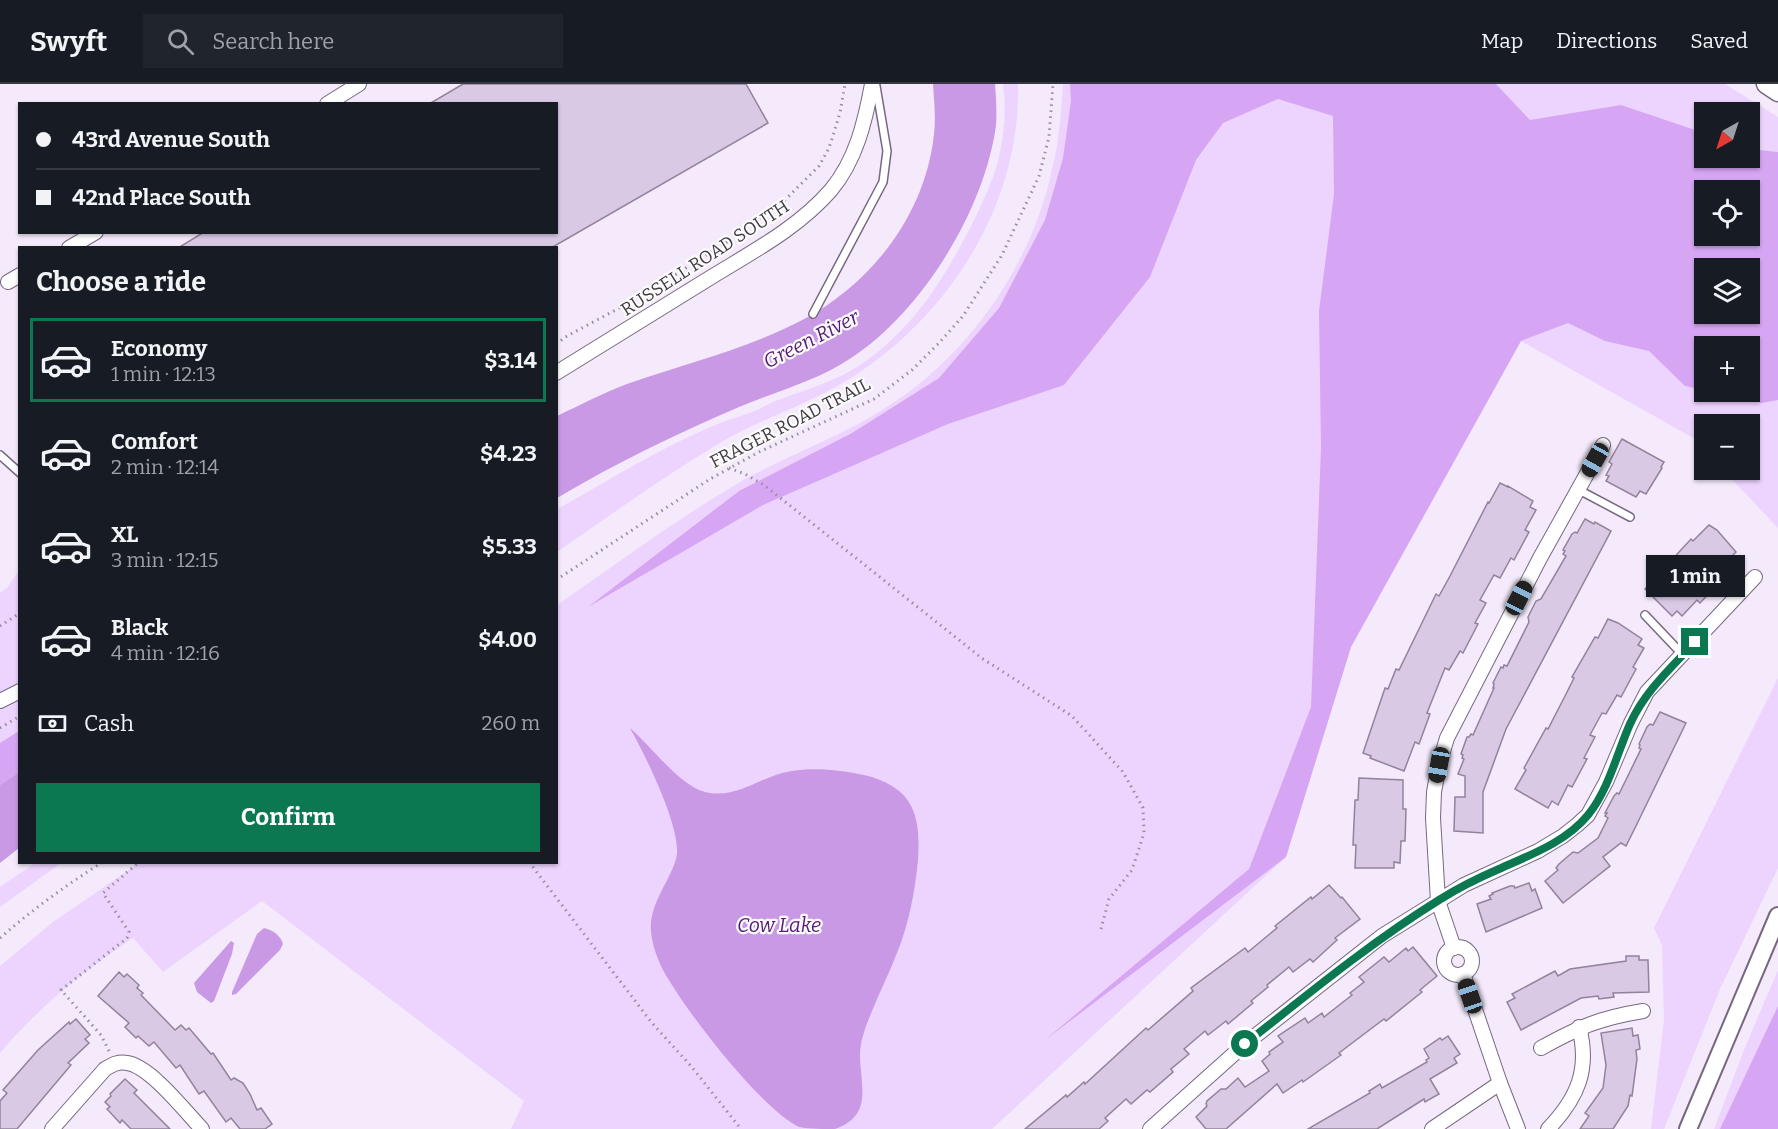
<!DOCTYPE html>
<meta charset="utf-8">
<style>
:root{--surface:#171b24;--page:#20242c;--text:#f1f3f6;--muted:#9ea1a6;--line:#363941;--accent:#0c7852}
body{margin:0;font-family:Bitter,serif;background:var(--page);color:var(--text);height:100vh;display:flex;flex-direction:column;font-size:22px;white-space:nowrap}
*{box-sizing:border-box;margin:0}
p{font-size:20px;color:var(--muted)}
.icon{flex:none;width:33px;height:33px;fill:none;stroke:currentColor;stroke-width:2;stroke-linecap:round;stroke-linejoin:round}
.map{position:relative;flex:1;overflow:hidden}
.panel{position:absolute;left:18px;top:162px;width:540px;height:618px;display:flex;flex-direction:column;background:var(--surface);border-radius:0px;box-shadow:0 2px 4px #0004}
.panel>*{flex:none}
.hud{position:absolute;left:18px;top:18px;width:540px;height:132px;border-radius:0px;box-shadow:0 2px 4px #0004;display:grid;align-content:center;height:132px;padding:0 18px;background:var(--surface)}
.needle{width:39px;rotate:219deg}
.fabs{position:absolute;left:1694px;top:18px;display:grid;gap:12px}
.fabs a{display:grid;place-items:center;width:66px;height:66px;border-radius:0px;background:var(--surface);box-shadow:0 2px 4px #0004;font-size:30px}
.end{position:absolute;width:27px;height:27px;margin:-14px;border:8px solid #0c7852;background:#fff;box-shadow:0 0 0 3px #fff}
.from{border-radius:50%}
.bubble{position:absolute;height:42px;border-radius:0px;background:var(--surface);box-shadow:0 2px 4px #0004;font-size:20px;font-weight:700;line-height:42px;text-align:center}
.car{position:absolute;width:18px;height:36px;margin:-18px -9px;border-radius:8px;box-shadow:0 0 4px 2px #0007;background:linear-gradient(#222 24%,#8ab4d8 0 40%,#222 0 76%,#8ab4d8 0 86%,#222 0)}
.hud b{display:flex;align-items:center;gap:21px;height:57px;font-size:22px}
.hud b+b{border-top:2px solid var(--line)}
.hud i{width:15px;height:15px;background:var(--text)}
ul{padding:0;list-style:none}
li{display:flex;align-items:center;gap:18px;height:84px;margin:0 12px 9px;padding:0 6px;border:3px solid transparent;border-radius:0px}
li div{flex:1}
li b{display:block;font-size:22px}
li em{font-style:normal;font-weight:700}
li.on{border-color:var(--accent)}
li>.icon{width:54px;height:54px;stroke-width:1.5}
h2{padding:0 18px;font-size:27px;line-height:72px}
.pay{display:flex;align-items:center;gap:15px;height:66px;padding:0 18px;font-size:22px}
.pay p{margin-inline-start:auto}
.action{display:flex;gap:12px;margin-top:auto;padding:12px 18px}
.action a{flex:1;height:69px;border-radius:0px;background:var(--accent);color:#fff;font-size:24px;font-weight:700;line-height:69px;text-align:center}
header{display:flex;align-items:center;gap:36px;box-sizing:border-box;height:84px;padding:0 30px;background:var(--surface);border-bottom:2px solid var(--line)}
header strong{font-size:28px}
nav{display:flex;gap:33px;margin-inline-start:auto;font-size:21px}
.search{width:420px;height:54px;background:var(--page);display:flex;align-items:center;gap:15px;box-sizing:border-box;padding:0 21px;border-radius:0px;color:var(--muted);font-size:22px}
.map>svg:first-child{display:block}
.green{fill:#edd4fe;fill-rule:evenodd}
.forest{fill:#d6a6f4;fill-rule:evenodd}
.water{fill:#c999e6}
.building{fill:#dac9e5;stroke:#92829c;stroke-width:1.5}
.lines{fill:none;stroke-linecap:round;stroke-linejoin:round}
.service-casing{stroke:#776881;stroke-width:10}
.minor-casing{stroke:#776881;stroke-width:16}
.tertiary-casing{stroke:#776881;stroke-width:20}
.secondary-casing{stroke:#776881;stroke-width:21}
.path{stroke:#978f9d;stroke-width:3;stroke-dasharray:1.5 4.5;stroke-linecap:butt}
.service{stroke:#fff;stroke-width:7}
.minor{stroke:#fff;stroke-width:14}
.tertiary{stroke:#fff;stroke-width:16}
.secondary{stroke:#fff;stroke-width:18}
.route{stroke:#0c7852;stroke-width:8}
.labels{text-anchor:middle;stroke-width:4.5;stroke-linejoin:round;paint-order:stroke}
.street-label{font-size:18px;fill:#413a45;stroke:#fbfbfb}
.water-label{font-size:20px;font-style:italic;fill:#571a75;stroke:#fbfbfb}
</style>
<header>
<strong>Swyft</strong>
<div class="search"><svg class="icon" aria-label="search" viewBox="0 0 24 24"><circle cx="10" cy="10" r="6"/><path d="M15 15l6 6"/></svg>Search here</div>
<nav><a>Map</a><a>Directions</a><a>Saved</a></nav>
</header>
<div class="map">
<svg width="1778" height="1045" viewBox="0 0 1778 1045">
<rect width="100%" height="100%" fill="#f4eafb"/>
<!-- green -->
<g class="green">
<path d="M1003 0H1018C1021 119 951 229 854 292 813 319 765 333 723 357 666 391 612 430 557 468V426L561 423C611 395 660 364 713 342 726 336 739 333 752 328 762 324 771 318 781 315 810 304 834 298 860 281 911 247 943 197 970 144 982 120 995 94 1000 68 1005 45 1006 23 1003 0Z"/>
<path d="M1063 0H1725L1778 33V444L1723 386H1749V340H1704V365L1695 355 1521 257 1351 563 1286 773 992 1045H511L524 1017 262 817 163 888 133 854C80 890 42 920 0 969V882L53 838 139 779 556 778 557 521C618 479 678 434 742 397 784 373 830 357 872 332 961 281 1028 190 1051 90 1059 60 1061 30 1063 0ZM1704 28H1749V74H1704ZM1704 106H1749V152H1704ZM1704 184H1749V230H1704ZM1704 262H1749V308H1704Z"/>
<path d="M19 486V688L0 701V509L7 504Z"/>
<path d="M1778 594V784L1720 905 1664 1045H1651L1664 936 1662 861 1654 844Z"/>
<path d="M35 779H61L0 823V803Z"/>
<path d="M1778 886V1045H1714L1746 961Z"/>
</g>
<!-- forest -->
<g class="forest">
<path d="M1070 0H1496L1530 36 1621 21 1704 49V74H1749V65L1778 68V316L1762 319 1710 308H1749V262H1704V306L1685 302 1649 267 1605 257 1568 239 1521 257 1351 563 1286 773 1045 956 1249 785 1311 623 1321 364 1319 227 1334 110 1333 32 1278 15 1223 39 1196 76 1150 193 1064 301 948 340 763 421 588 523 739 407 852 349 939 294 999 224 1045 136 1063 74 1071 17ZM1704 106H1749V152H1704ZM1704 184H1749V230H1704Z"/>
<path d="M19 647V688L0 701V659Z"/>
<path d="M1778 922V1045H1720Z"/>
</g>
<!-- water -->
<g class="water">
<path d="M933 0H995C996 13 997 28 996 41 985 125 922 228 851 274 817 297 777 307 739 323 676 350 616 379 557 414V332C580 321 603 309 627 300 686 279 751 264 806 234 874 197 926 128 934 50 936 34 934 16 933 0Z"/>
<path d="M630 644C652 663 679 701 705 708 738 716 761 691 792 687 814 683 842 686 864 691 913 703 921 730 918 776 915 807 909 840 897 869 889 890 878 911 870 932 865 944 860 958 860 971 860 1001 874 1031 835 1045 824 1045 810 1045 799 1043 761 1025 684 925 663 886 657 874 652 860 651 847 649 820 669 799 676 775 684 748 644 669 630 644Z"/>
<path d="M19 688V764L0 779V701Z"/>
<path d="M264 844C273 846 281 852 283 860L280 866 236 910 232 911V908L257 850Z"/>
<path d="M231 857 234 859 232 870 214 917 211 919 197 908 194 899Z"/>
</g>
<!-- building -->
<g class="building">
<path d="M463 0H746L768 39 551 164H178L204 148H556V20H429Z"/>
<path d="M1622 355 1664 378 1661 383 1662 384 1646 410 1640 407 1636 413 1606 397 1609 392 1606 391 1612 380 1609 378Z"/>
<path d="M1500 399 1508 403V402L1533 417 1530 423 1536 426 1525 446 1529 448 1514 476 1511 474 1500 494 1494 491 1480 516 1486 519 1475 539 1478 540 1463 569 1460 567 1449 586 1445 584 1427 629 1430 630 1419 660 1415 658 1404 687 1370 674 1371 672 1363 669 1385 604 1388 605 1396 585 1399 586 1436 510 1439 512 1450 492 1488 418 1489 419Z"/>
<path d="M1585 435 1594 440 1595 438 1611 447 1506 645 1483 708V749L1454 747 1455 713H1465V692L1458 690 1464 675 1462 674 1463 671 1461 670 1467 653H1469L1471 650 1473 651 1494 604H1493L1494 600 1493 599 1501 583 1503 584 1504 581 1507 582 1529 538 1528 533 1536 517 1541 515 1566 472 1563 470 1565 467 1563 466 1572 450 1575 448 1577 449Z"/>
<path d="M1709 441 1717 446 1736 468 1731 473 1736 478 1721 493 1723 495 1700 519 1697 516 1682 532 1677 527 1672 532 1645 505 1691 455 1693 457Z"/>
<path d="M1608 535 1618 539 1642 555 1638 561 1644 564 1633 583 1636 585 1621 613 1617 611 1606 630 1602 629 1590 651 1595 653 1584 674 1587 675 1572 703 1568 701 1558 721 1552 717 1548 724 1515 705 1526 686 1524 684 1546 644 1548 645 1564 614 1574 594 1572 593 1595 553 1598 554Z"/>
<path d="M1660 628 1686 639 1635 744 1626 762 1621 759 1603 773 1610 782 1563 819 1545 797 1558 786 1556 784 1559 780 1573 768 1578 769 1598 754 1608 734 1605 732 1607 729H1605L1614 712 1617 709 1619 710 1641 665 1639 664 1640 661 1639 660 1647 643 1650 640 1653 641Z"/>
<path d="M1359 694 1403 696V725H1406L1405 757H1401L1400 779 1394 778V784H1355L1356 761H1353L1355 716H1358Z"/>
<path d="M1529 799 1532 807 1535 805 1542 824 1486 848 1477 820 1491 815 1489 812 1493 810 1492 809 1510 802H1514L1515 804Z"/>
<path d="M1329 801 1341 814 1342 813 1360 835 1335 854 1337 856 1313 878 1310 875 1293 888 1289 883 1267 901 1268 903 1251 917 1253 919 1228 940 1226 937 1208 951 1205 947 1184 965 1189 970 1171 985 1173 988 1150 1008 1147 1006 1131 1020 1126 1015 1105 1034 1108 1037 1099 1045H1025L1066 1011 1067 1013 1084 998 1085 1000 1146 944 1148 946 1193 907 1191 904 1245 864 1248 868 1277 844 1275 842 1311 813 1312 815Z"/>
<path d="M1413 863 1437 892 1420 906 1422 908 1386 937 1384 935 1339 969 1341 971 1303 998 1302 996 1283 1009 1277 1000 1226 1045H1206L1196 1033 1207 1022 1206 1020 1207 1017 1221 1005H1226L1238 994 1245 1003 1269 987 1262 977 1270 970 1269 968 1283 958 1278 952 1305 934 1308 939 1322 929 1324 933 1352 911 1350 909 1364 898 1359 893 1384 873 1389 878 1406 864 1408 867Z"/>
<path d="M1626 872H1639V876H1648L1649 908 1613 909 1614 913 1599 915 1598 912 1581 914 1521 946 1507 918 1515 914 1512 910 1555 887 1558 892 1570 885 1626 877Z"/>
<path d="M119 888 124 893 127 890 139 901 137 904 143 909 141 911 175 946 181 941 186 946 189 944 211 970 213 969 231 996 234 994 243 999 250 1010 257 1026 261 1024 272 1040 265 1045H240L231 1034 226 1038 204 1007 199 1010 180 981 176 984 154 958 149 962 138 952 136 954 125 943 129 939 98 912Z"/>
<path d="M76 935 90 951 85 955 89 959 68 979 71 981 17 1045H0V1017L7 1009 3 1006 38 966 69 938 70 940Z"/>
<path d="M1632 944 1633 952 1638 951 1640 965 1636 966 1637 975 1632 1012 1630 1011 1628 1022 1613 1045H1580L1589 1032 1585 1029 1603 1004 1606 981 1601 949Z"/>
<path d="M1448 952 1460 970 1454 974 1457 979 1430 995 1439 1010 1425 1018 1424 1015 1377 1045H1308L1370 1009 1369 1007 1380 1000 1382 1004 1427 978 1426 976 1429 974 1424 965 1440 954 1442 956Z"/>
<path d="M125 995 137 1006 134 1009 170 1045H131L122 1036 120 1039 107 1025 110 1023 105 1018 111 1012 110 1010Z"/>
</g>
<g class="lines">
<defs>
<g id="service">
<path d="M813 230 883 98 887 67 876 2"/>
<path d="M0 371 20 389"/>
<path d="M1579 406 1630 433"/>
<path d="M1645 531 1683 571"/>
</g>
<g id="minor">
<path d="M327 20 359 0"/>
<path d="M69 164 96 148"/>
<path d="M8 198 20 191"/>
<path d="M556 289C609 256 661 224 713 192 754 167 799 143 831 106 856 76 865 38 872 0"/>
<path d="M0 617 20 607"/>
<circle cx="1458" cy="877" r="14"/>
<path d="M1454 864 1438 817 1433 734 1434 708 1439 681 1447 654 1540 474 1603 361"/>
<path d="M1463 890 1500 999 1518 1045"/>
<path d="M1541 964C1579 943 1600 934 1643 927"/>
<path d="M52 1045 105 985C112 981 118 977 127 979 150 982 185 1027 202 1045"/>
<path d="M1150 1045 1245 960 1382 852 1464 801 1538 767 1563 752 1577 741 1588 731 1606 698 1631 639 1647 608 1755 493"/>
<path d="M1432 1045 1500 999"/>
<path d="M1548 1045C1578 1014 1590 985 1579 943"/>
</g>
<path id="tertiary" d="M1688 1045 1778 832"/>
<path id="secondary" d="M1766 0 1778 8"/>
</defs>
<!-- service casing -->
<use href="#service" class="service-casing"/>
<!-- minor casing -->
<use href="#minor" class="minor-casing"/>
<!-- tertiary casing -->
<use href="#tertiary" class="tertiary-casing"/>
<!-- secondary casing -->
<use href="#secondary" class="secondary-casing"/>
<!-- path -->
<g class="path">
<path d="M556 260 567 252 640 213 727 158 782 119 819 82 829 64 840 29 845 0"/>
<path d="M729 384 745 390 764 401 983 575 1072 632 1123 688 1143 724 1144 749 1132 786 1109 815 1101 845"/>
<path d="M556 496 710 395 759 368 874 315 912 286 939 259 963 232 1002 171 1039 92 1049 53 1053 0"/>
<path d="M0 542 20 529"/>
<path d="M0 644 20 632"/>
<path d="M529 778 652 939 691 982 741 1045"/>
<path d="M0 854C32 826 66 801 103 778"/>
<path d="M109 967 101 951 61 906 127 854 129 848 103 809 139 778"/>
</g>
<!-- service -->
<use href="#service" class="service"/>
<!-- minor -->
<use href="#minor" class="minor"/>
<!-- tertiary -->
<use href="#tertiary" class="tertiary"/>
<!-- secondary -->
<use href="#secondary" class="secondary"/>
</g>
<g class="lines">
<!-- route -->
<path class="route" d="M1245 960C1308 910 1370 859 1439 816 1458 804 1478 794 1499 785 1530 771 1566 758 1588 731 1609 705 1617 669 1630 640 1645 607 1671 584 1695 558"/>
</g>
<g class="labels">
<!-- street labels -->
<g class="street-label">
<text transform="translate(705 174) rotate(-33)" y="6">RUSSELL ROAD SOUTH</text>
<text transform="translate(790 339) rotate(-27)" y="6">FRAGER ROAD TRAIL</text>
</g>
<!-- water labels -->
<g class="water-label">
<text transform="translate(811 255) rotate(-27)" y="7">Green River</text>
<text x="779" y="848">Cow Lake</text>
</g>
</g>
</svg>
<div class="fabs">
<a><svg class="needle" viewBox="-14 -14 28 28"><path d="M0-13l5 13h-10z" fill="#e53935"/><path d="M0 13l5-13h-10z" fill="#9ea1a6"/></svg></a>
<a><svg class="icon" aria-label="locate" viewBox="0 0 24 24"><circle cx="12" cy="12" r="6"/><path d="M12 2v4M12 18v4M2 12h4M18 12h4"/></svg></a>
<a><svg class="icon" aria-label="layers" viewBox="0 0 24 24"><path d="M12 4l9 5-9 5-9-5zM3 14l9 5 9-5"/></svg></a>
<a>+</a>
<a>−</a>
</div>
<i class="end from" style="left:1245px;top:960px"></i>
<i class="end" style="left:1695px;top:558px"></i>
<div class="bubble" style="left:1646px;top:471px;width:99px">1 min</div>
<i class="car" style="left:1595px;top:376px;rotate:209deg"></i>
<i class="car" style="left:1519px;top:514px;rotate:27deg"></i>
<i class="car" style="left:1439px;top:681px;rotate:190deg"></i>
<i class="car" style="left:1470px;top:912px;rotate:341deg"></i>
<div class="hud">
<b><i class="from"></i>43rd Avenue South</b>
<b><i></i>42nd Place South</b>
</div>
<section class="panel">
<h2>Choose a ride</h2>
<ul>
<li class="on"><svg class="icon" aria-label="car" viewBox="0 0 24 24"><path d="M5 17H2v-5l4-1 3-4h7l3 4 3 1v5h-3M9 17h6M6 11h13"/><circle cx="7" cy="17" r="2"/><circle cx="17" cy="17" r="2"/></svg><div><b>Economy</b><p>1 min · 12:13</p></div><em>$3.14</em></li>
<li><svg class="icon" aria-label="car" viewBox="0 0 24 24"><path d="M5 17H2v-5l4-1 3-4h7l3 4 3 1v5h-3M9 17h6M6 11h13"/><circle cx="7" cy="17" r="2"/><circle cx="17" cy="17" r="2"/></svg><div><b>Comfort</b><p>2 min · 12:14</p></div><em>$4.23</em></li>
<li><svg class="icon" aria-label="car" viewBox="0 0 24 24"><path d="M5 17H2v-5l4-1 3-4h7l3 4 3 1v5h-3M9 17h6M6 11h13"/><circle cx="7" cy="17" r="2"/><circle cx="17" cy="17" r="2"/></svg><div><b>XL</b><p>3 min · 12:15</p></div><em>$5.33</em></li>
<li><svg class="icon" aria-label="car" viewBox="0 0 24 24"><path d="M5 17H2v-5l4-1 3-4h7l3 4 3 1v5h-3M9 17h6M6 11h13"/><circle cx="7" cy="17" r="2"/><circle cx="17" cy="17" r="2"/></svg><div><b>Black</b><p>4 min · 12:16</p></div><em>$4.00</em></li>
</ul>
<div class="pay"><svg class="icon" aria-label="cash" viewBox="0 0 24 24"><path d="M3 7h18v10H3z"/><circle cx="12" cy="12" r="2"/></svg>Cash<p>260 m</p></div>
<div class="action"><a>Confirm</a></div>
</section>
</div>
